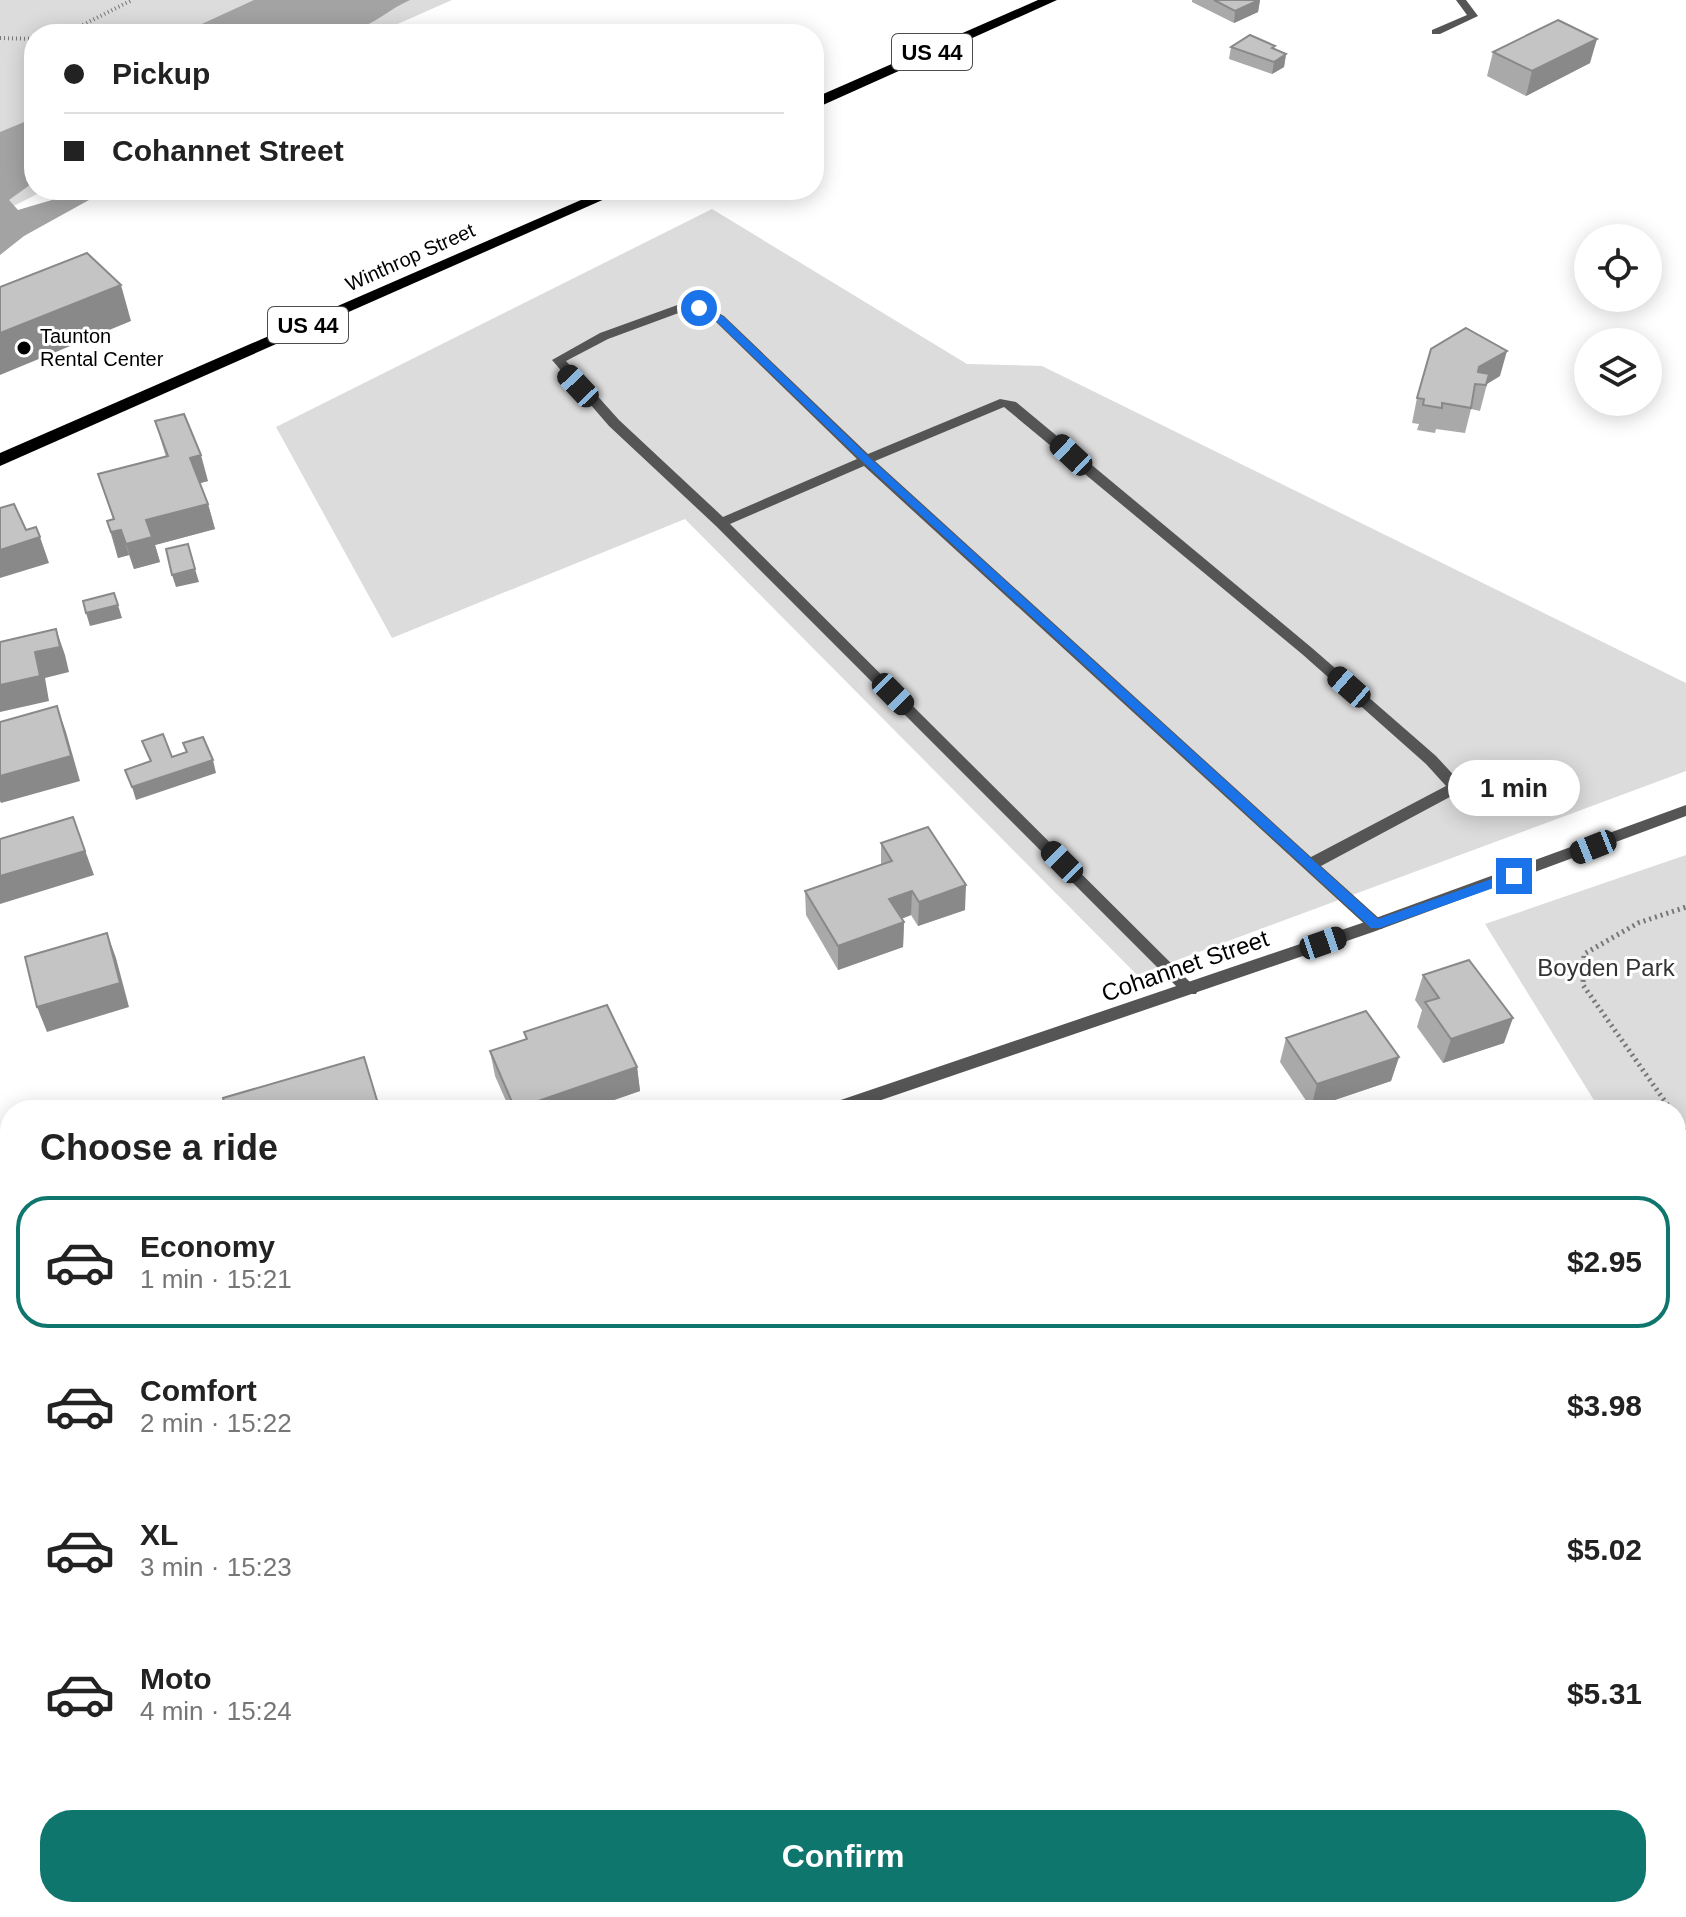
<!DOCTYPE html>
<meta charset="utf-8">
<style>
:root{--surface:#fff;--page:#f2f2f2;--text:#222;--muted:#767676;--line:#e0e0e0;--accent:#0f766e}
body{margin:0;font-family:Helvetica,sans-serif;background:var(--page);color:var(--text);height:100vh;display:flex;flex-direction:column;font-size:30px;white-space:nowrap}
*{box-sizing:border-box;margin:0}
p{font-size:26px;color:var(--muted)}
.icon{flex:none;width:44px;height:44px;fill:none;stroke:currentColor;stroke-width:2;stroke-linecap:round;stroke-linejoin:round}
.map{position:relative;flex:1;overflow:hidden}
.details{position:absolute;left:0px;top:1100px;width:1686px;height:818px;display:flex;flex-direction:column;background:var(--surface);border-radius:32px 32px 0 0;box-shadow:0 4px 20px #0003}
.details>*{flex:none}
.hud{position:absolute;left:24px;top:24px;width:800px;height:176px;border-radius:32px;box-shadow:0 4px 20px #0003;display:grid;align-content:center;height:176px;padding:0 40px;background:var(--surface)}
.fabs{position:absolute;left:1574px;top:224px;display:grid;gap:16px}
.fabs a{display:grid;place-items:center;width:88px;height:88px;border-radius:50%;background:var(--surface);box-shadow:0 4px 20px #0003;font-size:40px}
.end{position:absolute;width:36px;height:36px;margin:-18px;border:10px solid #1a73e8;background:#fff;box-shadow:0 0 0 4px #fff}
.from{border-radius:50%}
.bubble{position:absolute;height:56px;border-radius:28px;background:var(--surface);box-shadow:0 4px 20px #0003;font-size:26px;font-weight:600;line-height:56px;text-align:center}
.car{position:absolute;width:24px;height:48px;margin:-24px -12px;border-radius:10px;box-shadow:0 0 6px 2px #0007;background:linear-gradient(#222 24%,#8ab4d8 0 40%,#222 0 76%,#8ab4d8 0 86%,#222 0)}
.hud b{display:flex;align-items:center;gap:28px;height:76px;font-size:30px}
.hud b+b{border-top:2px solid var(--line)}
.hud i{width:20px;height:20px;background:var(--text)}
ul{padding:0;list-style:none}
li{display:flex;align-items:center;gap:24px;height:132px;margin:0 16px 12px;padding:0 24px;border:4px solid transparent;border-radius:32px}
li div{flex:1}
li b{display:block;font-size:30px}
li em{font-style:normal;font-weight:600}
li.current{border-color:var(--accent)}
li>.icon{width:72px;height:72px;stroke-width:1.5}
h2{padding:0 40px;font-size:36px;line-height:96px}
.action{display:flex;gap:16px;margin-top:auto;padding:16px 40px}
.action a{flex:1;height:92px;border-radius:32px;background:var(--accent);color:#fff;font-size:32px;font-weight:600;line-height:92px;text-align:center}
.map>svg:first-child{display:block}
.green{fill:#dcdcdc}
.water{fill:#a3a3a3}
.lines{fill:none;stroke-linecap:round;stroke-linejoin:round}
.path-far2{stroke:#777;stroke-width:4;stroke-dasharray:1 3;stroke-linecap:butt}
.path-far1{stroke:#777;stroke-width:5;stroke-dasharray:2 4;stroke-linecap:butt}
.path{stroke:#777;stroke-width:6;stroke-dasharray:2 5;stroke-linecap:butt}
.service{fill:#555;fill-rule:evenodd}
.minor{fill:#555;fill-rule:evenodd}
.trunk{fill:#000;fill-rule:evenodd}
.wall{fill:#a9a9a9}
.shaded-wall{fill:#898989}
.building{fill:#c4c4c4;stroke:#898989;stroke-width:2}
.route{fill:#1a73e8}
.poi-dot{fill:#000;stroke:#fff;stroke-width:3}
.labels{text-anchor:middle;stroke-width:6;stroke-linejoin:round;paint-order:stroke}
.far-street-label{font-size:20px;fill:#000;stroke:#fff}
.far-poi-label{font-size:20px;fill:#000;stroke:#fff;text-anchor:start}
.shield{fill:#fff;stroke:#4c4c4c;stroke-width:2}
.shield-label{font-size:22px;font-weight:bold;fill:#000}
.street-label{font-size:24px;fill:#000;stroke:#fff}
.park-label{font-size:24px;fill:#333;stroke:#fff}
</style>
<div class="map">
<svg width="1686" height="1917" viewBox="0 0 1686 1917">
<rect width="100%" height="100%" fill="#fff"/>
<!-- green -->
<g class="green">
<path d="M0 0H452L375 34H34V190H45L0 213Z"/>
<path d="M712 209 967 364 1042 366 1686 683V771L1137 975 685 519 392 638 276 427Z"/>
<path d="M1686 855V1250L1676 1234V1110H1600L1485 924Z"/>
</g>
<!-- water -->
<g class="water">
<path d="M254 0H410C389 9 374 25 351 31L180 34Z"/>
<path d="M34 118V182L9 200 18 210 62 197 71 190H107L24 236 0 255V132Z"/>
</g>
<g class="lines">
<!-- path-far2 -->
<g class="path-far2">
<path d="M65 34 132 0"/>
<path d="M0 38 34 39"/>
</g>
<!-- path-far1 -->
<path class="path-far1" d="M1671 1110 1583 985 1584 954 1638 923 1686 907"/>
<!-- path -->
<path class="path" d="M1676 1117 1686 1132"/>
<!-- service -->
<g class="service">
<path d="M1456 0H1466L1478 16 1440 34H1432V30L1467 15Z"/>
<path d="M683 303 703 305 724 316 868 454 1000 399 1016 402 1312 648 1436 756 1461 783 1463 787 1461 791 1321 866 1382 921 1384 925 1382 929H1370L864 466 730 524 1198 990 1196 994H1184L716 526 609 426 552 360 600 333ZM684 311H696L716 322 857 459 723 517 619 420 566 361 608 339ZM1004 407 1302 654 1426 764 1446 786 1311 857 875 461Z"/>
</g>
<!-- minor -->
<g class="minor">
<path d="M1686 805V816L1373 932 852 1110H824L826 1105 1362 923Z"/>
<path d="M10 1388V1404L0 1407V1391Z"/>
</g>
<!-- trunk -->
<g class="trunk">
<path d="M1038 0H1057L814 109V98Z"/>
<path d="M604 190H625L0 466V453Z"/>
</g>
</g>
<!-- wall -->
<g class="wall">
<path d="M1192 0H1260L1258 12 1234 23 1192 2Z"/>
<path d="M1231 47 1275 49 1286 54 1284 67 1272 74 1229 59Z"/>
<path d="M1493 52 1590 63 1526 96 1487 76Z"/>
<path d="M1500 376 1487 384 1480 411 1471 409 1465 433 1436 429 1435 433 1417 430 1419 424 1412 423 1417 398Z"/>
<path d="M155 421 208 481 200 483 208 504 215 529 155 545 160 562 134 569 129 555 118 558 107 521 113 519 98 474 166 457Z"/>
<path d="M881 843 965 910 918 926 911 915 901 919 904 922 903 947 838 970 806 915 805 891 881 865Z"/>
<path d="M1423 975 1504 1043 1443 1063 1417 1027 1422 1010 1415 1000Z"/>
<path d="M524 1032 637 1067 640 1091 585 1110H510L495 1076 490 1051 526 1040Z"/>
<path d="M1286 1038 1399 1057 1391 1081 1311 1108 1280 1062Z"/>
<path d="M728 1908H882L893 1917H738Z"/>
</g>
<!-- shaded-wall -->
<g class="shaded-wall">
<path d="M1260 0 1258 12 1234 23 1235 11Z"/>
<path d="M1597 39 1590 63 1526 96 1532 71Z"/>
<path d="M1286 54 1284 67 1272 74 1274 62Z"/>
<path d="M121 285 131 321 0 375V333Z"/>
<path d="M1507 351 1500 376 1485 385 1475 384 1479 367Z"/>
<path d="M201 455 208 481 197 484 190 458Z"/>
<path d="M208 504 215 529 155 545 160 562 134 569 126 544 146 520Z"/>
<path d="M121 530 129 555 118 558 111 532Z"/>
<path d="M40 537 49 563 0 578V550Z"/>
<path d="M195 569 199 582 176 587 172 575Z"/>
<path d="M118 605 122 618 90 626 86 613Z"/>
<path d="M56 629 65 655 69 672 45 678 49 701 0 712V685L35 652Z"/>
<path d="M57 706 66 732 80 781 1 803 0 801V776Z"/>
<path d="M213 760 216 773 136 800 132 787Z"/>
<path d="M73 817 94 875 0 904V876Z"/>
<path d="M966 885 965 910 918 926 919 902Z"/>
<path d="M912 891 911 915 888 924 889 899Z"/>
<path d="M904 922 903 947 838 970V946Z"/>
<path d="M107 933 116 958 129 1007 47 1032 37 1007Z"/>
<path d="M1513 1018 1504 1043 1443 1063 1451 1039Z"/>
<path d="M1399 1057 1391 1081 1311 1108 1317 1084Z"/>
<path d="M637 1067 640 1091 585 1110H515V1109Z"/>
<path d="M10 1174V1188L0 1192V1178Z"/>
<path d="M10 1550V1576L0 1580V1554Z"/>
</g>
<!-- building -->
<g class="building">
<path d="M1214 0H1259L1235 11Z"/>
<path d="M1558 20 1597 39 1532 71 1493 52Z"/>
<path d="M1250 35 1275 46 1272 48 1286 54 1274 62 1231 47Z"/>
<path d="M87 253 121 285 0 333V287Z"/>
<path d="M1466 328 1507 351 1479 367 1478 372 1489 374 1486 385 1475 384 1471 408 1442 403V408L1423 405 1424 399 1417 398 1431 349Z"/>
<path d="M184 414 201 455 190 458 208 504 146 520 152 537 126 544 121 530 111 532 107 521 114 519 98 474 168 456 155 421Z"/>
<path d="M14 504 26 530 36 527 40 537 0 550V508Z"/>
<path d="M188 544 195 569 172 575 166 549Z"/>
<path d="M114 593 118 605 86 613 83 601Z"/>
<path d="M56 629 60 647 35 652 40 676 0 685V642Z"/>
<path d="M57 706 71 756 0 776V722Z"/>
<path d="M163 734 172 757 187 752 183 743 203 737 213 760 132 787 125 770 151 761 142 741Z"/>
<path d="M73 817 85 851 0 876V839Z"/>
<path d="M928 827 966 885 919 902 912 891 889 899 904 922 838 946 805 891 892 861 881 843Z"/>
<path d="M107 933 120 983 37 1007 25 957Z"/>
<path d="M1469 960 1513 1018 1451 1039 1425 1002 1439 998 1423 975Z"/>
<path d="M607 1005 637 1067 515 1109 490 1051 527 1039 524 1032Z"/>
<path d="M1366 1011 1399 1057 1317 1084 1286 1038Z"/>
<path d="M364 1057 379 1107 368 1110H226L223 1098Z"/>
<path d="M9 1134 10 1174 0 1178V1137Z"/>
<path d="M10 1446V1550L0 1554V1449Z"/>
<path d="M745 1908H882L893 1917H755Z"/>
<path d="M1491 1908H1608L1602 1917H1485Z"/>
</g>
<!-- route -->
<path class="route" d="M699 305 724 317 870 458 1378 919 1514 871 1519 873V879L1380 928H1371L863 462 716 321 695 310Z"/>
<!-- markers -->
<circle class="poi-dot" cx="24" cy="348" r="8"/>
<g class="labels">
<!-- far-street labels -->
<g class="far-street-label">
<text transform="translate(410 257) rotate(-24)" y="7">Winthrop Street</text>
</g>
<!-- far-poi labels -->
<g class="far-poi-label">
<text x="40" y="343">Taunton<tspan x="40" dy="23">Rental Center</tspan></text>
</g>
<!-- shield labels -->
<g class="shield">
<rect x="892" y="34" width="80" height="36" rx="6"/>
<rect x="268" y="307" width="80" height="36" rx="6"/>
</g>
<g class="shield-label">
<text x="932" y="60">US 44</text>
<text x="308" y="333">US 44</text>
</g>
<!-- street labels -->
<g class="street-label">
<text transform="translate(1185 966) rotate(-19)" y="8">Cohannet Street</text>
</g>
<!-- park labels -->
<g class="park-label">
<text x="1606" y="976">Boyden Park</text>
</g>
</g>
</svg>
<div class="fabs">
<a><svg class="icon" aria-label="locate" viewBox="0 0 24 24"><circle cx="12" cy="12" r="6"/><path d="M12 2v4M12 18v4M2 12h4M18 12h4"/></svg></a>
<a><svg class="icon" aria-label="layers" viewBox="0 0 24 24"><path d="M12 4l9 5-9 5-9-5zM3 14l9 5 9-5"/></svg></a>
</div>
<i class="end from" style="left:699px;top:308px"></i>
<i class="end" style="left:1514px;top:876px"></i>
<div class="bubble" style="left:1448px;top:760px;width:132px">1 min</div>
<i class="car" style="left:578px;top:386px;rotate:317deg"></i>
<i class="car" style="left:1071px;top:455px;rotate:313deg"></i>
<i class="car" style="left:1349px;top:687px;rotate:311deg"></i>
<i class="car" style="left:893px;top:694px;rotate:135deg"></i>
<i class="car" style="left:1593px;top:847px;rotate:248deg"></i>
<i class="car" style="left:1062px;top:862px;rotate:315deg"></i>
<i class="car" style="left:1323px;top:943px;rotate:71deg"></i>
<div class="hud">
<b><i class="from"></i>Pickup</b>
<b><i></i>Cohannet Street</b>
</div>
<section class="details">
<h2>Choose a ride</h2>
<ul>
<li class="current"><svg class="icon" aria-label="car" viewBox="0 0 24 24"><path d="M5 17H2v-5l4-1 3-4h7l3 4 3 1v5h-3M9 17h6M6 11h13"/><circle cx="7" cy="17" r="2"/><circle cx="17" cy="17" r="2"/></svg><div><b>Economy</b><p>1 min · 15:21</p></div><em>$2.95</em></li>
<li><svg class="icon" aria-label="car" viewBox="0 0 24 24"><path d="M5 17H2v-5l4-1 3-4h7l3 4 3 1v5h-3M9 17h6M6 11h13"/><circle cx="7" cy="17" r="2"/><circle cx="17" cy="17" r="2"/></svg><div><b>Comfort</b><p>2 min · 15:22</p></div><em>$3.98</em></li>
<li><svg class="icon" aria-label="car" viewBox="0 0 24 24"><path d="M5 17H2v-5l4-1 3-4h7l3 4 3 1v5h-3M9 17h6M6 11h13"/><circle cx="7" cy="17" r="2"/><circle cx="17" cy="17" r="2"/></svg><div><b>XL</b><p>3 min · 15:23</p></div><em>$5.02</em></li>
<li><svg class="icon" aria-label="car" viewBox="0 0 24 24"><path d="M5 17H2v-5l4-1 3-4h7l3 4 3 1v5h-3M9 17h6M6 11h13"/><circle cx="7" cy="17" r="2"/><circle cx="17" cy="17" r="2"/></svg><div><b>Moto</b><p>4 min · 15:24</p></div><em>$5.31</em></li>
</ul>
<div class="action"><a>Confirm</a></div>
</section>
</div>
